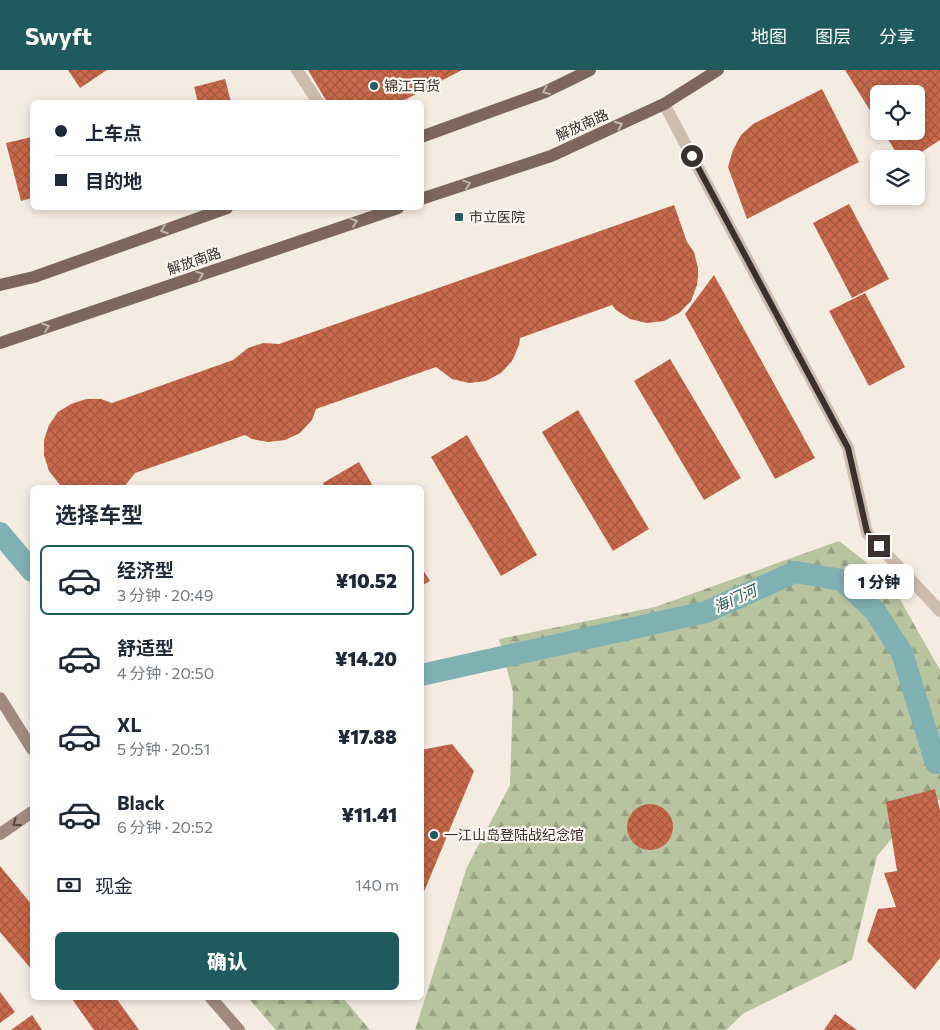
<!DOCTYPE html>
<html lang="zh">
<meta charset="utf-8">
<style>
:root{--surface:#fff;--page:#f6f6f7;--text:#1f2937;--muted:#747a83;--line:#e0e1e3;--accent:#1f5a5e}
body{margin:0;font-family:Commissioner,"Noto Sans SC",sans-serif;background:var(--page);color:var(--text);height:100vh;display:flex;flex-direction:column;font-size:19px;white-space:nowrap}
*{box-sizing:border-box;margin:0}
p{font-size:16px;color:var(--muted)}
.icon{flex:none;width:28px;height:28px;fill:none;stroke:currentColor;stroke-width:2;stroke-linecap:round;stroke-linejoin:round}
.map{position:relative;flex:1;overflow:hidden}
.sheet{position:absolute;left:30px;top:415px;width:394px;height:515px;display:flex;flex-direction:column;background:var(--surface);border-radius:8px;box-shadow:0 2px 8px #0003}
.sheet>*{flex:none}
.banner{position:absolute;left:30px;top:30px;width:394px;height:110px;border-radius:8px;box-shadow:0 2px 8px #0003;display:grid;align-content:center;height:110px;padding:0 25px;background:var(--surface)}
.tools{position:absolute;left:870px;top:15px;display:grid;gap:10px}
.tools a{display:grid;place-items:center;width:55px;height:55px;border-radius:8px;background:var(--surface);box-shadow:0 2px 8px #0003;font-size:25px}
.end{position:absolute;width:22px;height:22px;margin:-11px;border:6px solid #3b302b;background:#fff;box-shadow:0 0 0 2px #fff}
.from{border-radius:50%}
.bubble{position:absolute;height:35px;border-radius:8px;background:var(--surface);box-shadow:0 2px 8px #0003;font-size:16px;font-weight:800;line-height:35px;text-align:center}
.banner b{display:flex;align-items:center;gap:18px;height:48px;font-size:19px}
.banner b+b{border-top:1px solid var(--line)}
.banner i{width:12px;height:12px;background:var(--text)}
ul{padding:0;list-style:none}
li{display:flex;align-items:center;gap:15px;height:70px;margin:0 10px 8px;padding:0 15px;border:2px solid transparent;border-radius:8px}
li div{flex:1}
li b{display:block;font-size:19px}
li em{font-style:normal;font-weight:800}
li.selected{border-color:var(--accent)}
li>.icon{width:45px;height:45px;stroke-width:1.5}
h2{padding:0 25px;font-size:22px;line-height:60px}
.pay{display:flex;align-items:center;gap:12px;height:55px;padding:0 25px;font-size:19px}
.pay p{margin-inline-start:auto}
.primary-button{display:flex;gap:10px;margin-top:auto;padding:10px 25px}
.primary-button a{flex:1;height:58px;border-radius:8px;background:var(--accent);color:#fff;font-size:20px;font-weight:800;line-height:58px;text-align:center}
header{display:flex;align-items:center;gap:30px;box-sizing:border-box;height:70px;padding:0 25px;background:var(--accent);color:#fff}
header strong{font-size:24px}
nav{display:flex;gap:28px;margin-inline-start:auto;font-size:18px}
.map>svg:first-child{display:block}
.forest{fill:url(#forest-firs)}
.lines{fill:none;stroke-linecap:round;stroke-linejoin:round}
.canal{stroke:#7fb0b2;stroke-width:22}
.building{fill:url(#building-cross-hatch)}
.street{stroke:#cdbbac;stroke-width:12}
.secondary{stroke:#a18a7d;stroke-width:12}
.primary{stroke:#7d675c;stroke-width:12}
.oneway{stroke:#c2b5ac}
.oneway2{stroke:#544640}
.route{stroke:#3b302b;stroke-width:6}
.poi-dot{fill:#1f5a5e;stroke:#fbf5ee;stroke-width:2}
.labels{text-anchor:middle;stroke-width:4.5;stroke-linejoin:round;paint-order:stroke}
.poi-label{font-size:14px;fill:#3b302b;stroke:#fbf5ee;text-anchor:start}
.street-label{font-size:14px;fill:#3b302b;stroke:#fbf5ee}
.water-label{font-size:15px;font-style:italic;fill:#1f5a5e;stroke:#fbf5ee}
</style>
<header>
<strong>Swyft</strong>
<nav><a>地图</a><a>图层</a><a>分享</a></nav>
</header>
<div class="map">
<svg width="940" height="960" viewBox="0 0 940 960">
<defs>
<pattern id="forest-firs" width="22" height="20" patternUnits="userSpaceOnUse" patternTransform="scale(1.25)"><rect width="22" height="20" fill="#b8c4a0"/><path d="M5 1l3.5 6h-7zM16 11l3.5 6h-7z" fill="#97a083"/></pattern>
<pattern id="building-cross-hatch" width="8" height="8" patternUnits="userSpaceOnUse" patternTransform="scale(1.25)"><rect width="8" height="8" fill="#c8694b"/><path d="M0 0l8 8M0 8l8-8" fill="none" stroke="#a4573f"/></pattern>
</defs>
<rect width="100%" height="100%" fill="#f4ebe1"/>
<!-- forest -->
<g class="forest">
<path d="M839 471 889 510 940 600V730H925L877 786 852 890 744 943 726 960H415L467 797 510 715 513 622 499 569 655 537Z"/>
<path d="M248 928H343L370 960H276Z"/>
</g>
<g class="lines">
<!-- canal -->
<g class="canal">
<path d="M0 463 32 501"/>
<path d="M421 605 706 542 795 502 842 510 875 541 902 583 936 693"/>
</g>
</g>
<!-- building -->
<g class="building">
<path d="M68 0H107L80 18Z"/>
<path d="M308 0H462L401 32H327Z"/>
<path d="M845 0H940V70L911 89H900L883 61H916V24H879V55Z"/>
<path d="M225 9 231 32H198L194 17Z"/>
<path d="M822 19 859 92 747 149 728 97 733 80 741 65 753 54Z"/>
<path d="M32 67V128L21 131 6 73Z"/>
<path d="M849 134 889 209 852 228 813 153Z"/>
<path d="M674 135 687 172 694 182 698 198V205L697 215 691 231 679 243 664 251 647 253 630 249 616 240 612 235 520 268 519 275 512 291 501 303 486 311 469 313 452 309 436 297 316 339 312 350 300 363 285 370 268 372 252 369 245 365 135 403 123 418H64L60 415 49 401 44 385V370L49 355 58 342 71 334 86 329H101L112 333 233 290 248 278 263 273 279 274Z"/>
<path d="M714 205 815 388 775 409 685 244Z"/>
<path d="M865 223 905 297 869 316 829 241Z"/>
<path d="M670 289 741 408 704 430 634 311Z"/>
<path d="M578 340 649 459 613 481 542 362Z"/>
<path d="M467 365 537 485 501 506 431 387Z"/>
<path d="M359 392 374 418H325L323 413Z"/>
<path d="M421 497 430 511 421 516Z"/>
<path d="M452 674 474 701 421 829V680Z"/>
<path d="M935 719 940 741V888L915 920 867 871 878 839 896 837 884 803 897 801 886 732Z"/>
<circle cx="650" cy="757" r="23"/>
<path d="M0 796 32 835V900L0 862Z"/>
<path d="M0 922 15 942 0 953Z"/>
<path d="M74 928H116L139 960H94L72 929Z"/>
<path d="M835 944 857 960H824Z"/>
<path d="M32 945 42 960H11Z"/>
</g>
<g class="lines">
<!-- street -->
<g class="street">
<path d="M297 0 318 32"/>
<path d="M664 34 848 378 867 463 940 541"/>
</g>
<!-- secondary -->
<g class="secondary">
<path d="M0 628 32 679"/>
<path d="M0 764 32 742"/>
<path d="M211 928 239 960"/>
</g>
<!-- primary -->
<g class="primary">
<path d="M421 67 545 22 590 0"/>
<path d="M421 129 551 86 664 34 718 0"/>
<path d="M0 215 34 207 227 138"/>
<path d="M0 273 398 138"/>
</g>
</g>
<!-- one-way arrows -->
<defs><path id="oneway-chevron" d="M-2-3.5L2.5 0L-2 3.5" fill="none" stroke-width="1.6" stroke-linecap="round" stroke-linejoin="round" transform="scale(1.25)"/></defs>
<g class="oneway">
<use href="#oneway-chevron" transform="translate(546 21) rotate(156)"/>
<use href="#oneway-chevron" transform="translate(619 55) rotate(-24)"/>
<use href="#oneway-chevron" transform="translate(467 114) rotate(-19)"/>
<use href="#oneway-chevron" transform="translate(354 152) rotate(-19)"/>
<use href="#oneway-chevron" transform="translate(164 160) rotate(160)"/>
<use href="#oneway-chevron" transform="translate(200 205) rotate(-19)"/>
<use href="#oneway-chevron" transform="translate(46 257) rotate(-19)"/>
</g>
<use class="oneway2" href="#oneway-chevron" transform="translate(16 753) rotate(146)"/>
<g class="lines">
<!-- route -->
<path class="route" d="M692 86 848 378 867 462 879 476"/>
</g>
<!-- markers -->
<g class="poi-dot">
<circle cx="374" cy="16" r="5"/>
<rect x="454" y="142" width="10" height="10" rx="2.5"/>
<circle cx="434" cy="765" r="5"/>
</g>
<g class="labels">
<!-- poi labels -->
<g class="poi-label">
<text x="384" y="21">锦江百货</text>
<text x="469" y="152">市立医院</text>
<text x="444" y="770">一江山岛登陆战纪念馆</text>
</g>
<!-- street labels -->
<g class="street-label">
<text transform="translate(582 55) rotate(-24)" y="5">解放南路</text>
<text transform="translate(194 191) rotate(-19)" y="5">解放南路</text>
</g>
<!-- water labels -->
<g class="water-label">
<text transform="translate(735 529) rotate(-24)" y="5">海门河</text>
</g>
</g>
</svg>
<div class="tools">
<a><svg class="icon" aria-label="locate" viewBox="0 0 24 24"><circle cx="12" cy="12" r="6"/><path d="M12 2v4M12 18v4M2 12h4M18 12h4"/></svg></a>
<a><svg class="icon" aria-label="layers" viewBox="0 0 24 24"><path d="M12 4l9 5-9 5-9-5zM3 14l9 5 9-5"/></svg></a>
</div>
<i class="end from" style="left:692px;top:86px"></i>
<i class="end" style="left:879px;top:476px"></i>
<div class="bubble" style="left:844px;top:494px;width:70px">1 分钟</div>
<div class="banner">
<b><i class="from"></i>上车点</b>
<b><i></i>目的地</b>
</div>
<section class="sheet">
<h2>选择车型</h2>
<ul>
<li class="selected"><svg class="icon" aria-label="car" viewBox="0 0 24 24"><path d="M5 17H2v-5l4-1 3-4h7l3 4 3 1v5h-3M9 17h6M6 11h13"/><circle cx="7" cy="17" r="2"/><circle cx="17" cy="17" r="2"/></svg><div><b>经济型</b><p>3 分钟 · 20:49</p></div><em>¥10.52</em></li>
<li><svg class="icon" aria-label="car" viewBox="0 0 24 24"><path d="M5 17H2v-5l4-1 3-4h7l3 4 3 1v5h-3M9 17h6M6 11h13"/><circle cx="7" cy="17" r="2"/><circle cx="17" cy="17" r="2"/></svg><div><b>舒适型</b><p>4 分钟 · 20:50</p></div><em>¥14.20</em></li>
<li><svg class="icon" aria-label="car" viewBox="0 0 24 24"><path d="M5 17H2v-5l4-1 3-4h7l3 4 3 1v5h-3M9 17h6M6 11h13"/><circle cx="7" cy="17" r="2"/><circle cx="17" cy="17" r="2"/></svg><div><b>XL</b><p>5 分钟 · 20:51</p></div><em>¥17.88</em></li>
<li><svg class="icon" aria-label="car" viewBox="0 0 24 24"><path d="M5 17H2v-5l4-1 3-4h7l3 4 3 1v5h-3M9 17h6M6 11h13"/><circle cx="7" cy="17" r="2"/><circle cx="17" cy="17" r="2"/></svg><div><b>Black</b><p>6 分钟 · 20:52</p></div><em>¥11.41</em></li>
</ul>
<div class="pay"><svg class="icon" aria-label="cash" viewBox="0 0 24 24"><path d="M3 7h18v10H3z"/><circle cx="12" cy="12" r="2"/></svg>现金<p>140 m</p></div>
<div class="primary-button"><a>确认</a></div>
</section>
</div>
